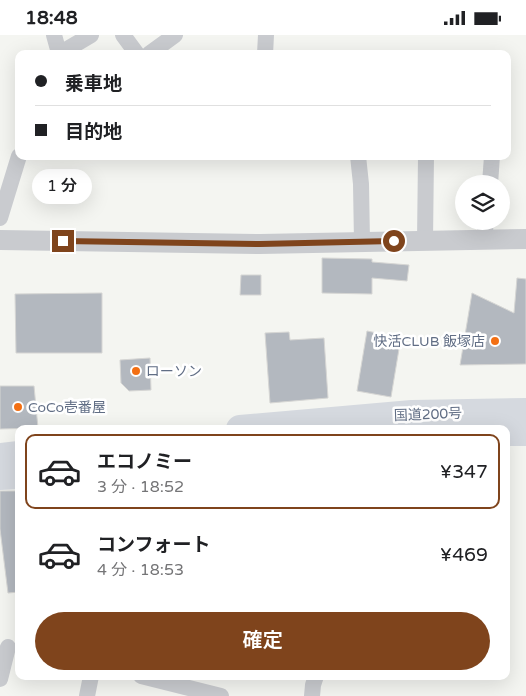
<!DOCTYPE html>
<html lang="ja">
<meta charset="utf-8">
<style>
:root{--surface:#fff;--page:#f6f6f6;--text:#202124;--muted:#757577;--line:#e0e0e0;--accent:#7f441c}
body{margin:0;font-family:"Varela Round","Noto Sans JP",sans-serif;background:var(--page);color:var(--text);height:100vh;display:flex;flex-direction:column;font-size:19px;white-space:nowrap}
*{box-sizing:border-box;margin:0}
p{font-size:16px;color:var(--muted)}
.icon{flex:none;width:28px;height:28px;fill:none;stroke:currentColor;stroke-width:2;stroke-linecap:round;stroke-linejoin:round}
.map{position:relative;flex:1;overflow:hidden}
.details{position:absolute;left:15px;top:390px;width:495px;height:255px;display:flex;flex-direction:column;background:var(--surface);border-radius:10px;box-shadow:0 5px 20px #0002}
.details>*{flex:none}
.top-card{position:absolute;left:15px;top:15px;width:496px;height:110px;border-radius:10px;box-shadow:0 5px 20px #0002;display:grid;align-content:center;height:110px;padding:0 20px;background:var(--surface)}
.controls{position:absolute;left:455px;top:140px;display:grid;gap:10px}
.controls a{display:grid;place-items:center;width:55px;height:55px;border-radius:50%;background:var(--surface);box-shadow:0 5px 20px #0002;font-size:25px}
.end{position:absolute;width:22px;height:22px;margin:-11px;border:6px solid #7f441c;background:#fff;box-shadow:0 0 0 2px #fff}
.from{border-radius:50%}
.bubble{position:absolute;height:35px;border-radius:18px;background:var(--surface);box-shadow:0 5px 20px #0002;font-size:16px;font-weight:600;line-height:35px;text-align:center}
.top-card b{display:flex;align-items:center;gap:18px;height:48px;font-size:19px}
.top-card b+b{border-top:1px solid var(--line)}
.top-card i{width:12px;height:12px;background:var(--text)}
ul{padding:9px 0 0;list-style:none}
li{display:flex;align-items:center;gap:15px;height:75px;margin:0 10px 8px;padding:0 10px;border:2px solid transparent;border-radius:10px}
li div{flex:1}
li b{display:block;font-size:19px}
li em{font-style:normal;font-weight:600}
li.active{border-color:var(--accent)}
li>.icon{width:45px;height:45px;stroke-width:1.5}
.button{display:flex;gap:10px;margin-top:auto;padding:10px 20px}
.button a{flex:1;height:58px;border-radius:30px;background:var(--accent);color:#fff;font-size:20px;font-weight:600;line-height:58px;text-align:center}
.status{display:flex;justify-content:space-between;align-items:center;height:35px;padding:0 25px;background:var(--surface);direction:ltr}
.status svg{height:14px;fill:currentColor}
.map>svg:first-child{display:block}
.building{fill:#b3b8bf;stroke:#d6d6d4}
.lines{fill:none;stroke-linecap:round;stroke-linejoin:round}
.minor{stroke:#c9cbcf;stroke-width:16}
.tertiary{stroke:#c9cbcf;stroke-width:20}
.trunk{stroke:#d5d9df;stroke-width:28}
.route{stroke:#7f441c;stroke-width:6}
.poi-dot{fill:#f36f13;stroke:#fff;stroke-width:2}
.labels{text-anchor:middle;stroke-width:5;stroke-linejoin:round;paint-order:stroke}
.poi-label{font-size:14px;fill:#616e85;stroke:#fff;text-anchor:start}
.street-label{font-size:14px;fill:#616e85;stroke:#fff}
</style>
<div class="status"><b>18:48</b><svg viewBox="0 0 49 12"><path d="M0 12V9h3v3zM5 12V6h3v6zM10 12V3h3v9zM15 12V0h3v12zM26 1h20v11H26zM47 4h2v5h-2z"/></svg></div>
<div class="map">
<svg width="526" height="661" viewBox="0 0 526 661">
<rect width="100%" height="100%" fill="#f4f5f1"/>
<!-- building -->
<g class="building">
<path d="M322 223 372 224V227L409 230 407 246 372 243V259L322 258Z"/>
<path d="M241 240H261V260H240Z"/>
<path d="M517 243 526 244V329L460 330 472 258 514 278Z"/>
<path d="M102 258V318H16L15 259Z"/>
<path d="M367 296 387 300 386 305 400 308 391 362 357 356Z"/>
<path d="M289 297 290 305 324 303 328 363 270 368 265 298Z"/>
<path d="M150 323 151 355 129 356 121 348 120 325Z"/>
<path d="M0 351H34L38 393 0 394Z"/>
<path d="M0 456H19V557L8 558 0 494Z"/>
</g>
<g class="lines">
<!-- minor -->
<g class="minor">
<path d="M54 0 59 18"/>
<path d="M123 0 137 19"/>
<path d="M59 19 91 0"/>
<path d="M149 19 175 0"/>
<path d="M265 19 266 0"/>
<path d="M358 121 361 149 362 207"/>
<path d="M490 149 492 121"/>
<path d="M0 183 19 121"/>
<path d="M484 205 486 186"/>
<path d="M425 206 426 121"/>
<path d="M141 641 221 661"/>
<path d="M0 644 8 612"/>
<path d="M87 661 91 641"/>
<path d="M312 661 313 650 316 641"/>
</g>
<!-- tertiary -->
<path class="tertiary" d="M0 205 260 209 526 204"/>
<!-- trunk -->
<g class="trunk">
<path d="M240 394 412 379 526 377"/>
<path d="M506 397H526"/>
<path d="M0 422 19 420"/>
<path d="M0 441 19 440"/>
</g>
</g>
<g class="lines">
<!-- route -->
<path class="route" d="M63 206 260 209 394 206"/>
</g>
<!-- markers -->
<g class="poi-dot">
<circle cx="495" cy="306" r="5"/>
<circle cx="136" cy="336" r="5"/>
<circle cx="18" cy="372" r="5"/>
</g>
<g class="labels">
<!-- poi labels -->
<g class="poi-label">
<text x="485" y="311" text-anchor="end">快活CLUB 飯塚店</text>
<text x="146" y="341">ローソン</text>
<text x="28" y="377">CoCo壱番屋</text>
</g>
<!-- street labels -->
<g class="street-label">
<text transform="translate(428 379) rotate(-2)" y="5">国道200号</text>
</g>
</g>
</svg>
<div class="controls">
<a><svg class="icon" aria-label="layers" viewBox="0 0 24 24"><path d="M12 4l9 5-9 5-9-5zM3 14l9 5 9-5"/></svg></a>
</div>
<i class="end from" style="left:394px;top:206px"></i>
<i class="end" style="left:63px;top:206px"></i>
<div class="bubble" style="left:32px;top:134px;width:60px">1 分</div>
<div class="top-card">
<b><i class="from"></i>乗車地</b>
<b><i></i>目的地</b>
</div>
<section class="details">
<ul>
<li class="active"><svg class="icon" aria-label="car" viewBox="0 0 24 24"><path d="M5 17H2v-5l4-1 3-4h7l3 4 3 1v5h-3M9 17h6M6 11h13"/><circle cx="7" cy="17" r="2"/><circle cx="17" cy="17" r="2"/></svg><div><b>エコノミー</b><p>3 分 · 18:52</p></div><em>¥347</em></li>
<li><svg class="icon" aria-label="car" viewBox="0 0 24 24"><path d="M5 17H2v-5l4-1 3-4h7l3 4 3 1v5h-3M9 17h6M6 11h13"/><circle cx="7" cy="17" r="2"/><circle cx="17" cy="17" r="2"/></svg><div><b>コンフォート</b><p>4 分 · 18:53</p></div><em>¥469</em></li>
</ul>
<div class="button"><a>確定</a></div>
</section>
</div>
